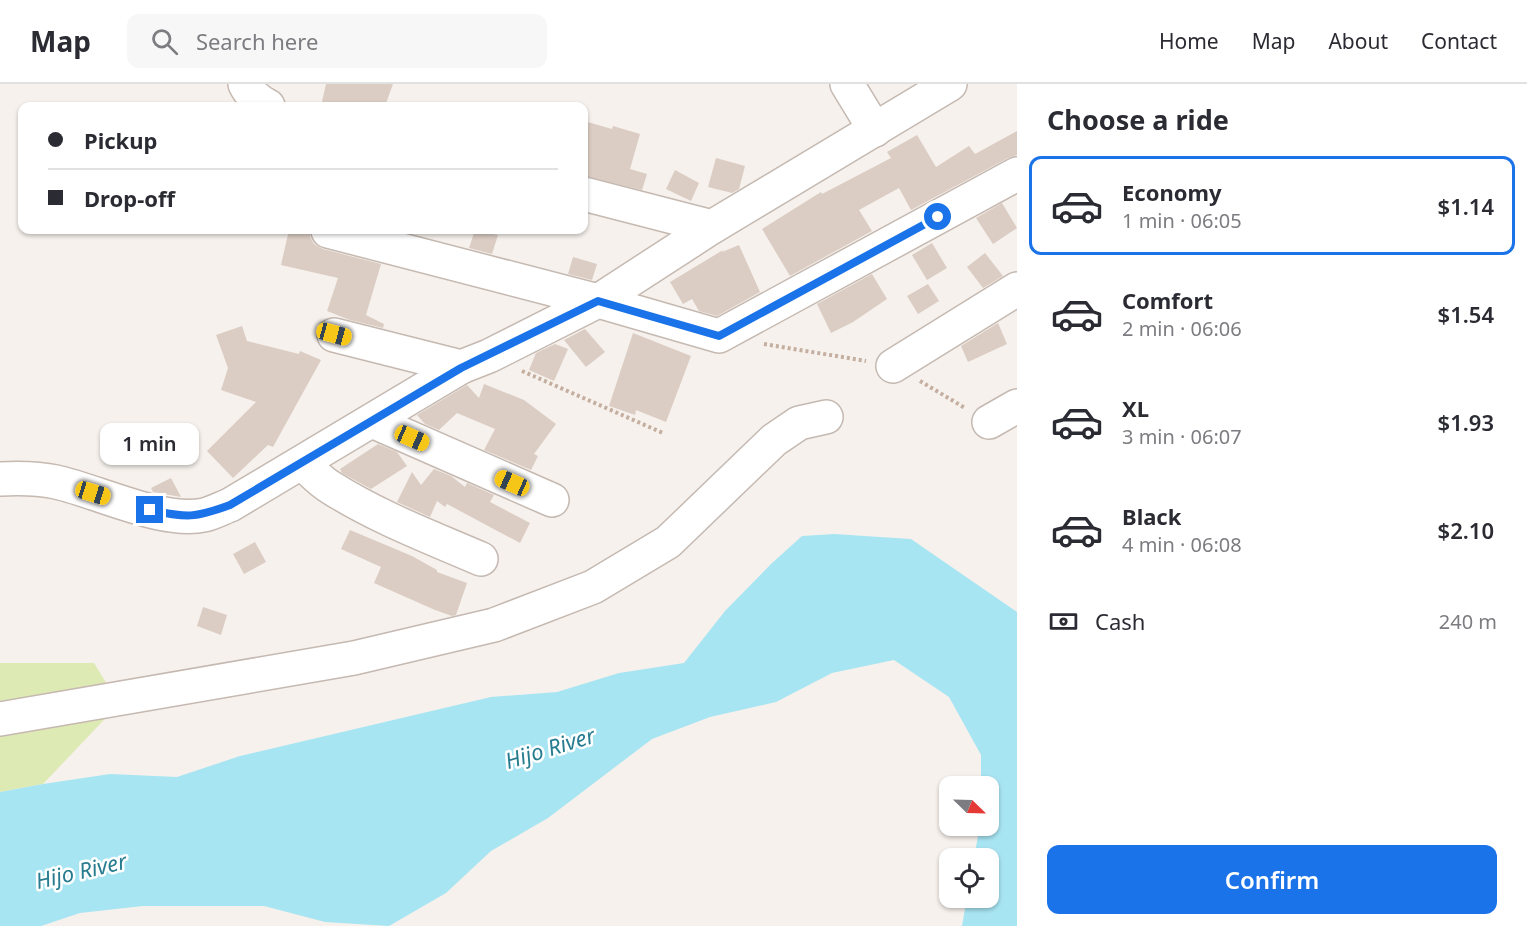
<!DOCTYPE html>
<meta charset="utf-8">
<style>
:root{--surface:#fff;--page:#f7f7f7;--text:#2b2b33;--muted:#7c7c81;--line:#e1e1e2;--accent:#1a73e8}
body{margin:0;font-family:"Noto Sans",sans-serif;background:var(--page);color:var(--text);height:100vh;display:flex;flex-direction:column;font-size:22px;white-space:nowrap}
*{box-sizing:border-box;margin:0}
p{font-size:20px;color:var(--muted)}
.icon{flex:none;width:33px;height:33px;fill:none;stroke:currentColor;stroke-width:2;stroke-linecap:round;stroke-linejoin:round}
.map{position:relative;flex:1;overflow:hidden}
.drawer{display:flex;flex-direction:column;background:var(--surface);width:510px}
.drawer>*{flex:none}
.top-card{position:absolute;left:18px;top:18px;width:570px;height:132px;border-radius:12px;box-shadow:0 2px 4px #0004;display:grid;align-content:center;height:132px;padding:0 30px;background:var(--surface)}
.needle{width:39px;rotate:113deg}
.controls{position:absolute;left:939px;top:692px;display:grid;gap:12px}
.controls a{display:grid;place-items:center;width:60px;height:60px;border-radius:12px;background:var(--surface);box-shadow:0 2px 4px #0004;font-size:30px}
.end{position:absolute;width:27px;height:27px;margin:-14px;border:8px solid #1a73e8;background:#fff;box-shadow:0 0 0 3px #fff}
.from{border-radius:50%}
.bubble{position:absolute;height:42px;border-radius:12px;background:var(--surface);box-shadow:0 2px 4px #0004;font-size:20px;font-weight:600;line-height:42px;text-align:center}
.car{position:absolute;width:18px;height:36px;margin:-18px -9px;border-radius:8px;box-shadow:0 0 4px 2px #0007;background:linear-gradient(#f5c518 24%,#345 0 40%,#f5c518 0 76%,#345 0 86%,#f5c518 0)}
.top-card b{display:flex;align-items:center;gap:21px;height:57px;font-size:22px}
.top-card b+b{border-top:2px solid var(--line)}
.top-card i{width:15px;height:15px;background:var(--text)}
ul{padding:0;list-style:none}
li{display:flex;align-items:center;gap:18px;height:99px;margin:0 12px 9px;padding:0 18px;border:3px solid transparent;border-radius:12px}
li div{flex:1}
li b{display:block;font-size:22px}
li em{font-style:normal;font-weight:600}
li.active{border-color:var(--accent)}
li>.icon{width:54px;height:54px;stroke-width:1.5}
h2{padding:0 30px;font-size:27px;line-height:72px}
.pay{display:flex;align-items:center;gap:15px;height:66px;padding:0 30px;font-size:22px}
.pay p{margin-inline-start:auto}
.cta{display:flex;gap:12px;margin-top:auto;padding:12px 30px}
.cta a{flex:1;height:69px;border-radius:12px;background:var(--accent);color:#fff;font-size:24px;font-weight:600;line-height:69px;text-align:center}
header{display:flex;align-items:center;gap:36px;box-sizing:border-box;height:84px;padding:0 30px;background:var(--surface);border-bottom:2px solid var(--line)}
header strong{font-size:28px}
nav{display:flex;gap:33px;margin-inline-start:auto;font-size:21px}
.search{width:420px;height:54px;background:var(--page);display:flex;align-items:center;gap:15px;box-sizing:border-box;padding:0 21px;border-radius:12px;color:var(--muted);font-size:22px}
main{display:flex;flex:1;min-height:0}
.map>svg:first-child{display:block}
.green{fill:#deeab4}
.water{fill:#a8e5f3}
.building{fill:#dbcdc4}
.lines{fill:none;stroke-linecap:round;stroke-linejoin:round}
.minor-casing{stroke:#c5b9b1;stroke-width:36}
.path{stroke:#c4ae9f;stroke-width:4;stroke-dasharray:3 3;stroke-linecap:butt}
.minor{stroke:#fff;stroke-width:33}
.route{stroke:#1a73e8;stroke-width:8}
.labels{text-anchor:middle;stroke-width:5;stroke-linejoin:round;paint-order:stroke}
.water-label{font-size:22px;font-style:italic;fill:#277c90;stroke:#fff}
</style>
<header>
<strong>Map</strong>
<div class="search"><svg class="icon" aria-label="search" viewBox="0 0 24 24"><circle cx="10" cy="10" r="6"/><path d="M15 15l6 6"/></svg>Search here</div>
<nav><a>Home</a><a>Map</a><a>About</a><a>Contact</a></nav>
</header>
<main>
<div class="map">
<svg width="1017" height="842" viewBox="0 0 1017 842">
<rect width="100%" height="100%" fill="#f6f1ec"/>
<!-- green -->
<path class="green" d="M0 579H94L119 620 43 700 0 708Z"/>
<!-- water -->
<path class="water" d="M834 450 911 455 1017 528V842H962L967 813H988V774H974L980 741H988V702H981V671L949 613 894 576 832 589 776 618 710 633 652 655 548 734 491 767 446 809 389 842 325 838 264 822H143L80 829 41 842H0V708L43 700 110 690 177 693 240 672 491 613 557 608 619 589 684 579 725 527 771 480 802 452Z"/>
<!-- building -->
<g class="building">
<path d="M326 0H393L385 22H321Z"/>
<path d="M584 37 612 45 613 42 640 50 630 85 647 90 642 106 584 92Z"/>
<path d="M1017 47V71L1008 74 911 126 899 104 859 126 872 147 790 192 762 145 821 108 822 110 891 74 887 68 917 51 936 83 969 62 975 70Z"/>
<path d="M716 74 745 82 739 105 732 109 708 103Z"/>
<path d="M675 86 699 99 691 117 666 105Z"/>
<path d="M1002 119 1017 144 993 160 976 134Z"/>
<path d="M289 146H310V153L314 160 323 165 381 180 366 231 384 240 383 244 350 236 327 227 338 194 281 181Z"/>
<path d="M475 146 498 151 492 170 469 164Z"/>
<path d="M932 159 947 184 927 196 912 171Z"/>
<path d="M739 161 760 208 717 232 699 227 692 215 683 220 670 198 723 166 722 168Z"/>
<path d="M985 169 1003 192 983 204 967 183Z"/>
<path d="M573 173 597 180 592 196 568 190Z"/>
<path d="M872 190 887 215 853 238 831 249 817 220Z"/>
<path d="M928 200 939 217 918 230 907 212Z"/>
<path d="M998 239 1007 260 968 278 961 262Z"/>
<path d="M242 242 247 257 299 270 300 267 321 276 273 363 268 361 233 394 207 367 256 318 221 306 228 284 216 251Z"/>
<path d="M585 245 605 268 586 283 564 256Z"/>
<path d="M633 249 691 272 666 338 636 326 635 331 609 322Z"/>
<path d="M555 260 568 265 554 297 529 286 536 269Z"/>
<path d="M484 300 524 316 556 340 534 370 538 372 531 386 484 366 495 345 457 329 439 346 425 340 417 331 467 301 479 314Z"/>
<path d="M378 360 397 368 407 382 371 405 342 389 340 385Z"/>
<path d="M434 385 451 392 465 403 467 399 494 411 490 418 530 439 520 459 447 420 445 423 437 417 430 433 397 418 412 388 421 401Z"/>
<path d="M171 394 181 413 153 408 151 404Z"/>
<path d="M350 446 412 472 437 486V488L467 499 456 531 452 532 435 526 374 499 381 483 341 465Z"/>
<path d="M255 458 266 478 244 490 233 470Z"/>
<path d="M203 523 227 531 221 551 197 542Z"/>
</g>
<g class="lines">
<defs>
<g id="minor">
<path d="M245 0C249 9 259 18 268 22"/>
<path d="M847 0 875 46"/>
<path d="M584 110 712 143"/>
<path d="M328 147 598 217 719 252 1017 90"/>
<path d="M334 251 461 283"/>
<path d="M893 282 1017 205"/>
<path d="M372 337 552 416"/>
<path d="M989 338 1017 322"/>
<path d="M302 379C311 387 320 397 330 403 377 433 430 453 481 475"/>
<path d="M0 395C19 394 37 394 56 398 97 407 163 440 204 431 213 429 222 424 230 421L461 283 489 272 598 217 712 143 950 0"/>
<path d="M0 635 354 574 494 541 593 503 668 458 774 356 799 339 826 333"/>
</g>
</defs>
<!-- minor casing -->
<use href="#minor" class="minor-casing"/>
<!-- path -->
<g class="path">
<path d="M764 260 866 277"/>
<path d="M522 287 663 349"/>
<path d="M920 297 965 324"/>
</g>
<!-- minor -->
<use href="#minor" class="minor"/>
</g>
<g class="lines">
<!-- route -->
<path class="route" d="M150 426C187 434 195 434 230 421L461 284 598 217 719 252 938 133"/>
</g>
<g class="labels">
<!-- water labels -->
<g class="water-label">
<text transform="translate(550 664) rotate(-17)" y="8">Hijo River</text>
<text transform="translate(81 787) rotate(-13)" y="8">Hijo River</text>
</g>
</g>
</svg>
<div class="controls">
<a><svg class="needle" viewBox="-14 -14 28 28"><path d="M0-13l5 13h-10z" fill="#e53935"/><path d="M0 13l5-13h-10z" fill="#7c7c81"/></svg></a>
<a><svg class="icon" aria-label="locate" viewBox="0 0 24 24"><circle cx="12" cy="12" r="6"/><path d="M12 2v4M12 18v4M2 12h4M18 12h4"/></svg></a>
</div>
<i class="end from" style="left:938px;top:133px"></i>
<i class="end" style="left:150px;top:426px"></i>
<div class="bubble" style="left:100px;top:339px;width:99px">1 min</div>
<i class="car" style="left:334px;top:250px;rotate:105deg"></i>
<i class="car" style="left:412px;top:354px;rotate:114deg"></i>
<i class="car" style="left:512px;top:399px;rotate:294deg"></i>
<i class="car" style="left:93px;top:409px;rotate:107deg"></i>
<div class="top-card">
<b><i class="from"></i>Pickup</b>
<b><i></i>Drop-off</b>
</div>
</div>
<section class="drawer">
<h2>Choose a ride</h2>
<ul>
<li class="active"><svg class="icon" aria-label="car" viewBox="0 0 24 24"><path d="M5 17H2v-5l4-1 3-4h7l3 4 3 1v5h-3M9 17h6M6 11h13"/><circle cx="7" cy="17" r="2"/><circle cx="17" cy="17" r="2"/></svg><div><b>Economy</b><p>1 min · 06:05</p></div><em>$1.14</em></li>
<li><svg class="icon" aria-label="car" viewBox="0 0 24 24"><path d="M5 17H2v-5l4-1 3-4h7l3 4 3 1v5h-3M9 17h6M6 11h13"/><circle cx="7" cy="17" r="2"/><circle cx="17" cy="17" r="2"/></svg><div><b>Comfort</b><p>2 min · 06:06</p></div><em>$1.54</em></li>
<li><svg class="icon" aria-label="car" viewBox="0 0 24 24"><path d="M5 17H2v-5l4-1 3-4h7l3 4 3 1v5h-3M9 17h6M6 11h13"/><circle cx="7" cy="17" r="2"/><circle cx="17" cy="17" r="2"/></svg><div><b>XL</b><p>3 min · 06:07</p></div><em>$1.93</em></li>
<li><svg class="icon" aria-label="car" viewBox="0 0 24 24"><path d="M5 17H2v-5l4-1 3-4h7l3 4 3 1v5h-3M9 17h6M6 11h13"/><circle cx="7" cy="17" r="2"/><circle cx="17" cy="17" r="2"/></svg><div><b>Black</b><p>4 min · 06:08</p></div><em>$2.10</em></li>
</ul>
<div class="pay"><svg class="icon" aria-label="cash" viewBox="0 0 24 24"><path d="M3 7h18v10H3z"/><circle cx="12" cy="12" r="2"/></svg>Cash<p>240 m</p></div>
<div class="cta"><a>Confirm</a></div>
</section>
</main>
